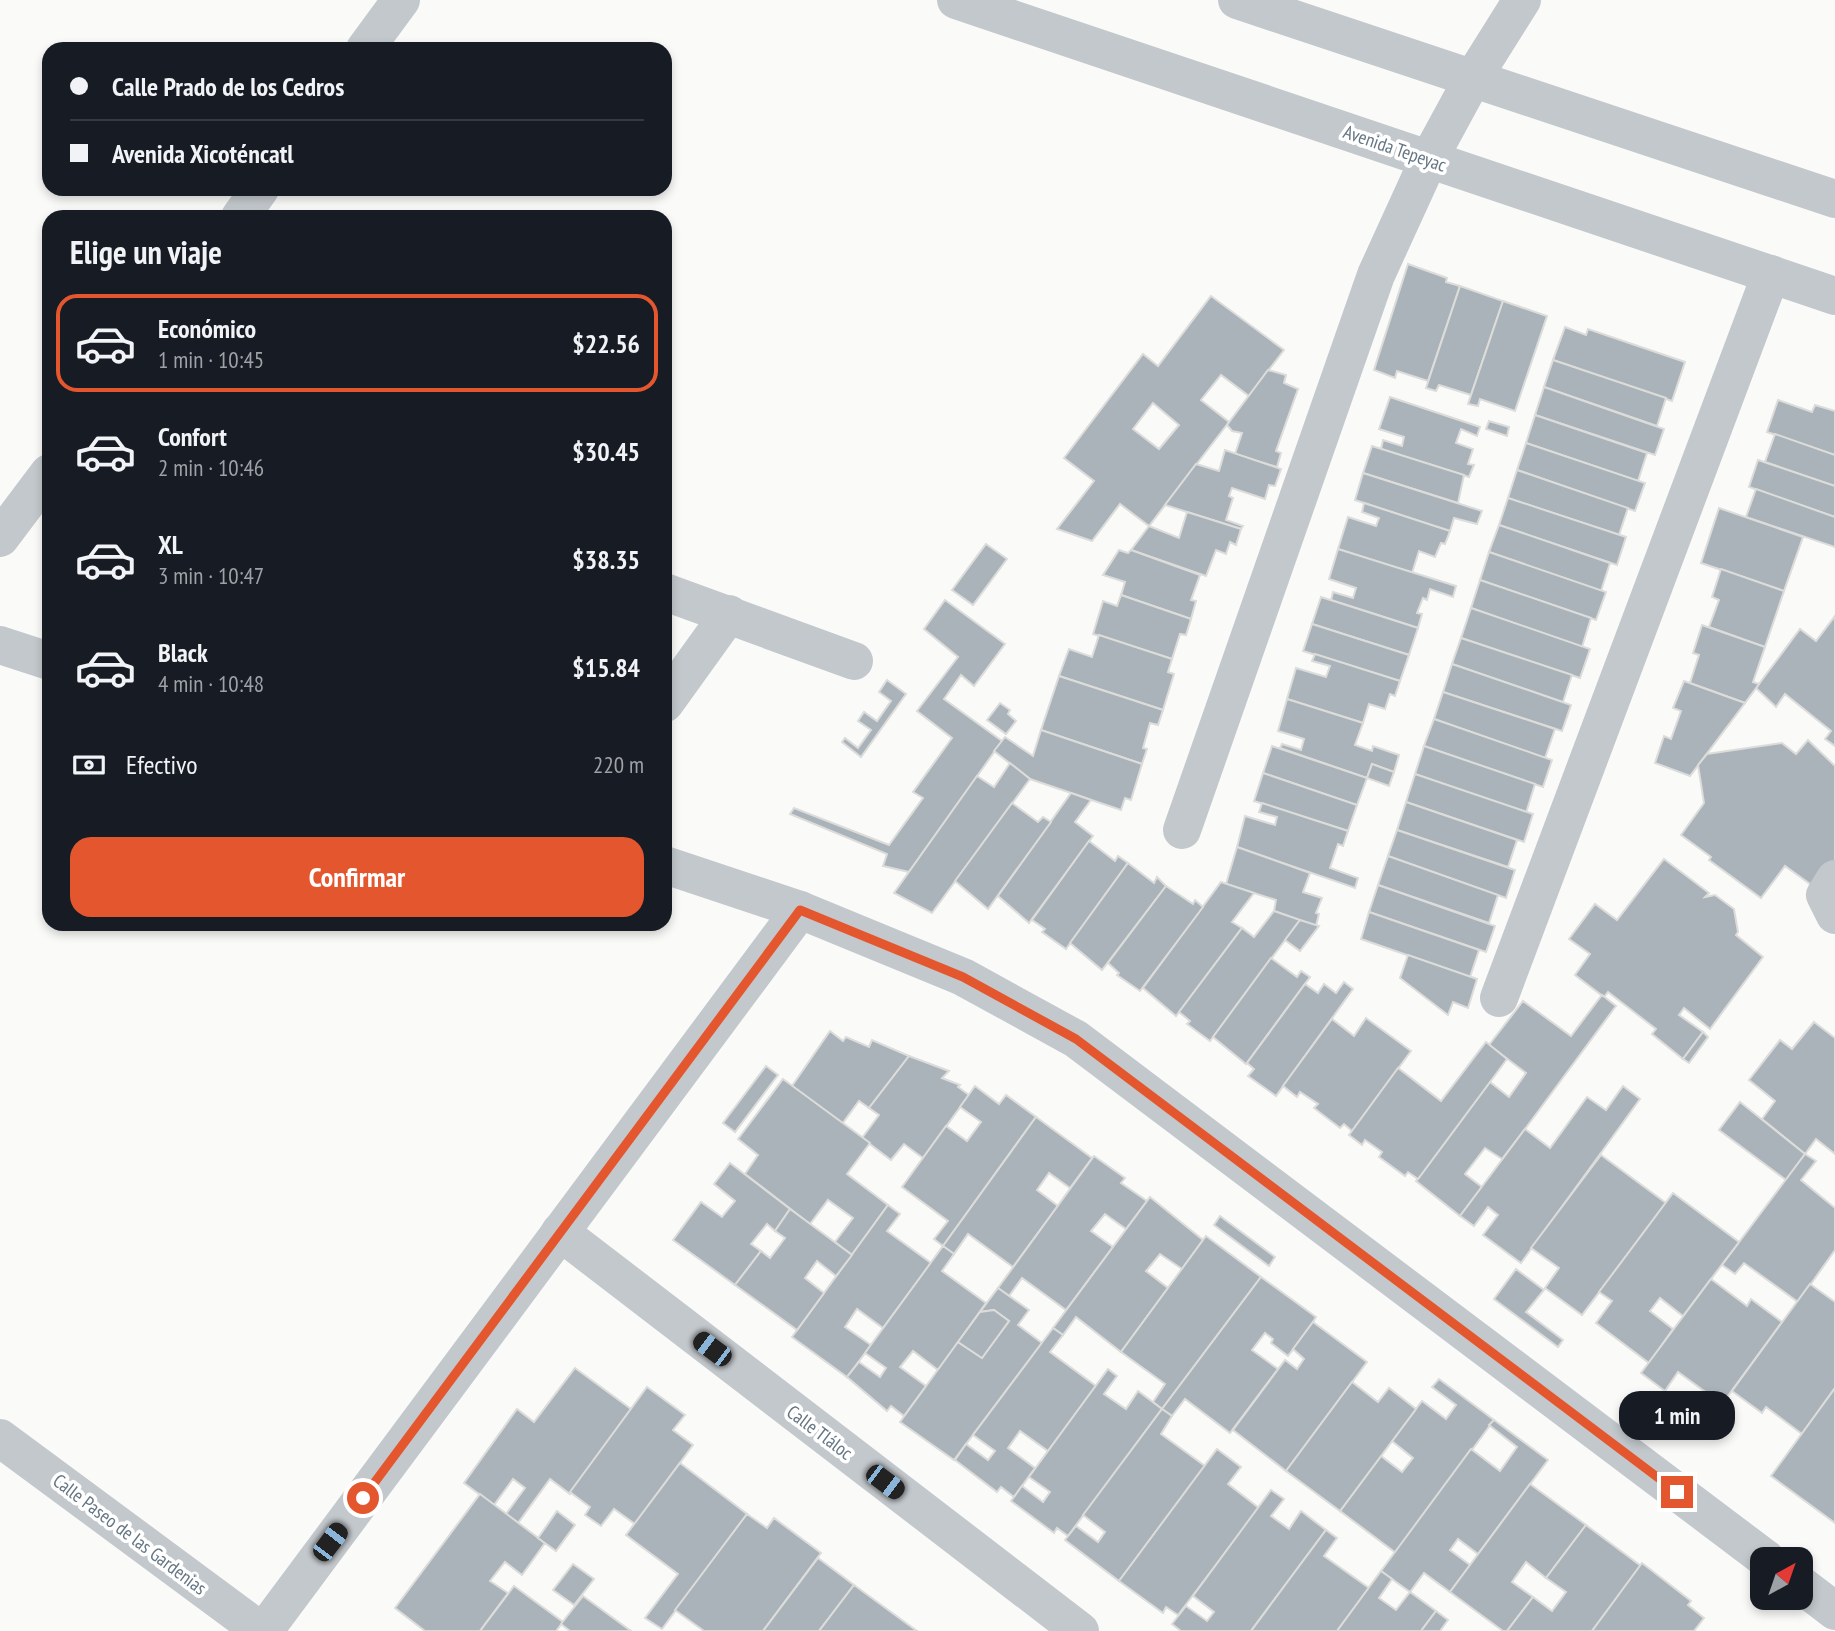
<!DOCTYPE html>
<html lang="es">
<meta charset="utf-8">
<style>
:root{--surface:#171b24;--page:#242831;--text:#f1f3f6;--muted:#9ea1a6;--line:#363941;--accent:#e4572e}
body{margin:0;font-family:"PT Sans Narrow",sans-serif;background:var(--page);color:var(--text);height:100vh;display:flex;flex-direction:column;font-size:26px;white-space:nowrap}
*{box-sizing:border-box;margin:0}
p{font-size:23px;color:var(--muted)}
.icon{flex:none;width:38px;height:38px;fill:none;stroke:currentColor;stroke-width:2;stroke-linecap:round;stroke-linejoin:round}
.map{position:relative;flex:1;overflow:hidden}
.sheet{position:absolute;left:42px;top:210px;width:630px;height:721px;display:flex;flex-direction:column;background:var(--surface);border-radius:21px;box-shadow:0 4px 10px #0003}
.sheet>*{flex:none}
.top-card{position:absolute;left:42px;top:42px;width:630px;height:154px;border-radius:21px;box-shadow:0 4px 10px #0003;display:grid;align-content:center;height:154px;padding:0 28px;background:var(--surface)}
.needle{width:46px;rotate:40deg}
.fabs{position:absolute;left:1750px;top:1547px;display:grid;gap:14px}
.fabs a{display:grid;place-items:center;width:63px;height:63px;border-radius:14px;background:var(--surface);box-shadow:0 4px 10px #0003;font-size:35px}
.end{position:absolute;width:32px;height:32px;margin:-16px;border:9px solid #e4572e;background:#fff;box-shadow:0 0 0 4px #fff}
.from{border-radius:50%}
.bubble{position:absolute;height:49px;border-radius:21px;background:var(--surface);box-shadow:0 4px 10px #0003;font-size:23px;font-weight:800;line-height:49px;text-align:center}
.car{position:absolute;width:21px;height:42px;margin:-21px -10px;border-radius:9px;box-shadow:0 0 5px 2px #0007;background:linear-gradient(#222 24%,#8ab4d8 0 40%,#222 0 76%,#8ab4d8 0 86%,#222 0)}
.top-card b{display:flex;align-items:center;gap:24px;height:66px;font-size:26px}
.top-card b+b{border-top:2px solid var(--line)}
.top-card i{width:18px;height:18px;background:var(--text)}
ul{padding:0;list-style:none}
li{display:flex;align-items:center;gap:21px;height:98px;margin:0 14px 10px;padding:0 14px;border:4px solid transparent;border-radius:21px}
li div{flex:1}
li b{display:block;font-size:26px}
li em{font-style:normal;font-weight:800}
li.active{border-color:var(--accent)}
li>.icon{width:63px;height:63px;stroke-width:1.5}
h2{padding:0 28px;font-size:32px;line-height:84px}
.pay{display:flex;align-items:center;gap:18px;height:77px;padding:0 28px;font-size:26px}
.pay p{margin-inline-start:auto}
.cta{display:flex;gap:14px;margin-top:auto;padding:14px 28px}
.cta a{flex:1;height:80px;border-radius:21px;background:var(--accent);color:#fff;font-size:28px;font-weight:800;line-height:80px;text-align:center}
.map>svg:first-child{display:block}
.building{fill:#aab3b9;stroke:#dcdcda;stroke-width:2;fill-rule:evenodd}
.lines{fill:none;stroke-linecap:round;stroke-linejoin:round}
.minor{stroke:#c3c8cc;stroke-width:38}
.route{stroke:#e4572e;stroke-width:9}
.labels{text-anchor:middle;stroke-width:7;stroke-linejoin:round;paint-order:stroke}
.street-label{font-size:19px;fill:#657683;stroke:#fff}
</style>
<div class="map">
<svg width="1835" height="1631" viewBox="0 0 1835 1631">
<rect width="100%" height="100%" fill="#fafaf8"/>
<!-- building -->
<g class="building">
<path d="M1408 264 1447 278 1446 282 1460 286 1428 381 1397 371 1395 378 1374 370Z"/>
<path d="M1460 286 1503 301 1471 395 1439 385 1436 391 1426 388Z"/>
<path d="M1211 296 1284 350 1249 396 1221 375 1201 400 1229 422 1149 526 1120 504 1092 541 1057 529 1094 481 1064 458 1143 354 1158 366ZM1153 403 1179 425 1159 449 1133 429Z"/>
<path d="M1503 301 1547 316 1515 411 1480 399 1478 406 1468 404Z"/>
<path d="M1565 327 1586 335 1588 329 1685 362 1672 401 1553 360Z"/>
<path d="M1553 360 1666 398 1657 426 1544 387Z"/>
<path d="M1268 370 1286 375 1284 383 1298 389 1276 451 1281 453 1277 467 1235 454 1242 433 1232 431 1227 425Z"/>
<path d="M1544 387 1664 429 1655 455 1535 415Z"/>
<path d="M1390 397 1480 427 1477 436 1461 429 1456 443 1473 449 1468 464 1474 465 1469 477 1381 449 1383 440 1402 446 1404 437 1379 429Z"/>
<path d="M1778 400 1812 412 1815 405 1835 411V455L1767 432Z"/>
<path d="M1535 415 1647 453 1638 481 1526 443Z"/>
<path d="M1489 421 1509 427 1507 436 1486 429Z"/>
<path d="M1775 434 1835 455V486L1765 462Z"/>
<path d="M1526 443 1645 483 1635 511 1517 470Z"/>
<path d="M1372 446 1464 475 1458 503 1363 473Z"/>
<path d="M1225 450 1281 469 1275 486 1269 485 1265 499 1232 488 1229 496 1233 498 1226 520 1243 526 1241 529 1165 505 1196 464 1219 471Z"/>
<path d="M1758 460 1835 486V517L1749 487Z"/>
<path d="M1517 470 1628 508 1619 535 1508 498Z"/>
<path d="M1363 473 1482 511 1477 524 1454 518 1450 531 1355 500Z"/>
<path d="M1756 489 1835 517V547L1746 517Z"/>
<path d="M1508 498 1626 537 1617 565 1499 525Z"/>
<path d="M1364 503 1450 531 1445 544 1441 543 1435 557 1419 551 1412 573 1338 549 1348 517 1376 526 1379 518 1362 512Z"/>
<path d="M1719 508 1803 537 1784 591 1701 563Z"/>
<path d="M1187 512 1241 529 1236 545 1230 542 1226 554 1216 550 1206 576 1131 550 1149 526 1179 538Z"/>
<path d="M1499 525 1610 563 1601 591 1489 552Z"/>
<path d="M986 544 1007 559 973 605 952 590Z"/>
<path d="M1338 549 1456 586 1453 597 1430 589 1427 600 1423 598 1417 613 1422 614 1418 628 1331 600 1333 592 1353 598 1356 588 1329 579Z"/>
<path d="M1119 550 1128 553 1131 550 1200 575 1191 600 1196 601 1191 619 1121 595 1125 582 1103 575Z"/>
<path d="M1489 552 1606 592 1596 620 1480 580Z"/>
<path d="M1721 569 1784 591 1765 647 1709 627 1719 600 1712 597Z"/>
<path d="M1480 580 1591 618 1582 647 1471 608Z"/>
<path d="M1121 595 1191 619 1186 635 1180 634 1172 659 1093 634 1103 601 1117 606Z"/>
<path d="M1321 597 1418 628 1409 655 1312 624Z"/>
<path d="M945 600 1005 644 974 686 961 675 944 699 1002 741 909 872 883 866 887 854 790 814 794 808 889 845 923 798 913 792 952 738 917 711 958 657 924 629Z"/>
<path d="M1471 608 1590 649 1580 678 1461 638Z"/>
<path d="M1835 616V746L1825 739 1831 731 1785 694 1776 707 1756 688 1800 629 1816 641Z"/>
<path d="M1312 624 1409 655 1400 681 1303 651Z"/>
<path d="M1702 625 1765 647 1753 682 1759 684 1745 703 1690 683 1699 655 1693 653Z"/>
<path d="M1099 635 1172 659 1168 672 1174 674 1163 710 1059 676 1069 649 1092 657Z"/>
<path d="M1461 638 1572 675 1563 702 1452 664Z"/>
<path d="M1315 654 1400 681 1395 696 1390 694 1385 709 1369 704 1363 723 1287 699 1296 668 1326 677 1330 666 1312 661Z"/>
<path d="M1452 664 1571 705 1562 731 1443 692Z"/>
<path d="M1059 676 1163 710 1158 725 1150 723 1143 748 1147 749 1142 764 1041 730Z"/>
<path d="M887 680 906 694 861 757 842 742 845 738 858 748 871 730 858 721 864 712 877 721 891 701 879 692Z"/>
<path d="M1684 681 1745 703 1690 776 1655 763 1664 736 1671 739 1681 711 1673 708Z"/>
<path d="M1443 692 1555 729 1545 758 1434 719Z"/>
<path d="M1287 699 1363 723 1355 745 1372 751 1373 746 1399 755 1394 772 1372 764 1367 778 1280 748 1282 744 1301 750 1304 739 1278 731Z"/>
<path d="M1000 703 1010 710 1008 714 1016 721 1006 734 987 720Z"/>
<path d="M1434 719 1552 760 1543 787 1424 746Z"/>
<path d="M1041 730 1142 764 1131 800 1125 798 1121 810 1030 779 994 751 1005 737 1033 756Z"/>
<path d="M1808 740 1835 766V864L1817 889 1785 866 1761 898 1709 860 1711 857 1681 835 1704 803 1698 765 1707 754 1782 743 1796 754Z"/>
<path d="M1272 746 1367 778 1357 805 1263 773Z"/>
<path d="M1424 746 1535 784 1526 813 1415 774Z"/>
<path d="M1010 763 1030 779 932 913 894 893 977 776 994 787Z"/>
<path d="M1372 764 1394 772 1389 786 1367 778Z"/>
<path d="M1263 773 1357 805 1348 831 1254 801Z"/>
<path d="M1415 774 1533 814 1524 842 1406 802Z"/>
<path d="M1071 793 1091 800 1075 822 1093 836 1029 923 998 896Z"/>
<path d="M1406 802 1517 840 1508 867 1397 830Z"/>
<path d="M1012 803 1038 822 1043 817 1051 822 988 909 955 881Z"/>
<path d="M1262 803 1348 831 1343 846 1338 844 1330 868 1358 878 1355 888 1237 847 1245 816 1275 825 1277 817 1259 812Z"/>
<path d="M1397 830 1515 870 1506 898 1388 856Z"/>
<path d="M1089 841 1115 861 1118 856 1128 863 1066 949 1042 932 1045 929 1032 920Z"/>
<path d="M1237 847 1310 873 1303 892 1322 898 1316 913 1319 914 1316 926 1274 911 1276 900 1226 884Z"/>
<path d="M1388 856 1498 895 1489 923 1378 885Z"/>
<path d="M1664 859 1709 893 1705 897 1715 895 1734 909 1738 932 1736 935 1763 957 1710 1029 1684 1008 1679 1015 1703 1032 1683 1059 1652 1034 1656 1029 1608 992 1604 997 1575 975 1590 954 1569 939 1595 904 1617 920Z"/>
<path d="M1128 863 1154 883 1157 877 1166 886 1102 970 1070 943Z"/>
<path d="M1221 882 1254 893 1232 922 1242 928 1176 1016 1143 988Z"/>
<path d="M1378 885 1495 926 1486 952 1369 912Z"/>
<path d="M1166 886 1193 904 1195 900 1203 907 1140 991 1117 975 1119 973 1108 963Z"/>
<path d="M1274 911 1300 920 1210 1041 1187 1024 1190 1021 1179 1012 1242 928 1254 937Z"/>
<path d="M1369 912 1479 950 1470 977 1361 939Z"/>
<path d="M1300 920 1319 926 1300 951 1285 940Z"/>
<path d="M1408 955 1477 979 1468 1008 1453 1002 1448 1015 1400 978Z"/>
<path d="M1271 958 1297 977 1301 971 1310 977 1246 1064 1213 1037Z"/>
<path d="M1344 982 1353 989 1276 1096 1248 1076 1254 1069 1247 1063 1305 984 1318 993 1324 984 1336 993Z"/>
<path d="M1602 995 1616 1006 1525 1129 1502 1159 1485 1148 1465 1174 1482 1187 1460 1216 1416 1181 1490 1082 1509 1097 1526 1073 1489 1045 1523 1001 1571 1036Z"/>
<path d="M1366 1018 1411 1051 1352 1131 1344 1124 1340 1128 1314 1108 1318 1104 1300 1092 1297 1097 1283 1086 1332 1019 1354 1036Z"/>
<path d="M1814 1022 1835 1038V1154L1816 1139 1805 1154 1762 1119 1775 1101 1749 1080 1780 1040 1792 1049Z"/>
<path d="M830 1031 843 1041 846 1037 869 1047 872 1040 909 1056 869 1108 859 1101 842 1124 792 1086Z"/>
<path d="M1703 1032 1708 1037 1689 1063 1683 1059Z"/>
<path d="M1486 1042 1507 1059 1418 1179 1408 1172 1405 1176 1379 1157 1382 1152 1365 1140 1362 1145 1349 1135 1398 1068 1441 1101Z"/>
<path d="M909 1056 949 1071 942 1078 960 1085 958 1087 969 1095 923 1158 904 1144 891 1160 862 1138 879 1115 869 1108Z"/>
<path d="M766 1066 778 1075 735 1132 723 1123Z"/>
<path d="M783 1079 870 1143 847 1174 888 1205 852 1255 835 1242 853 1218 828 1200 810 1224 745 1174 758 1155 738 1139Z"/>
<path d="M975 1086 999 1104 1006 1095 1036 1117 943 1246 934 1239 948 1221 902 1187 946 1126 967 1141 981 1122 960 1107Z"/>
<path d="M1623 1086 1640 1099 1521 1263 1483 1235 1498 1215 1488 1207 1474 1226 1460 1216 1525 1129 1550 1148 1587 1097 1606 1110Z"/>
<path d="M1740 1102 1805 1154 1786 1180 1719 1130Z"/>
<path d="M1036 1117 1092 1158 1070 1188 1049 1173 1037 1190 1058 1206 1013 1267 968 1234 954 1254 943 1246Z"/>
<path d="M1805 1154 1816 1161 1801 1180 1835 1208V1250L1798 1302 1744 1263 1735 1274 1722 1265Z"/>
<path d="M1601 1155 1666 1203 1582 1315 1545 1288 1559 1268 1531 1248Z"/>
<path d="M1094 1156 1125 1178 1121 1183 1147 1201 1126 1229 1105 1214 1091 1231 1113 1247 1066 1310 1022 1278 1009 1296 998 1288Z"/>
<path d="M730 1163 790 1209 775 1231 767 1224 751 1244 761 1251 735 1285 673 1240 701 1202 722 1217 735 1201 714 1184Z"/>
<path d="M1673 1193 1739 1242 1683 1316 1660 1298 1650 1311 1673 1329 1649 1363 1596 1323 1612 1301 1599 1292Z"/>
<path d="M1150 1197 1203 1240 1182 1269 1160 1254 1146 1271 1168 1288 1121 1352 1076 1317 1063 1335 1053 1328Z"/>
<path d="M888 1205 900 1214 887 1231 931 1263 883 1328 857 1309 845 1327 871 1345 847 1377 792 1337Z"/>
<path d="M790 1209 852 1255 836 1276 817 1261 805 1278 824 1293 797 1330 735 1285 761 1251 770 1258 785 1238 775 1231Z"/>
<path d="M1220 1216 1275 1257 1269 1266 1214 1225Z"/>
<path d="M1206 1236 1261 1277 1162 1409 1153 1402 1165 1384 1121 1352Z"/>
<path d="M943 1246 954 1254 942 1271 986 1303 938 1370 913 1351 900 1367 926 1386 904 1416 891 1406 887 1411 847 1377 859 1362 880 1377 886 1368 865 1353Z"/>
<path d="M1516 1269 1544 1290 1526 1312 1563 1340 1558 1347 1494 1299Z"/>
<path d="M1261 1277 1316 1317 1313 1322 1288 1356 1271 1343 1273 1339 1265 1333 1252 1350 1278 1369 1230 1433 1185 1399 1172 1416 1162 1409Z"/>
<path d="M1711 1279 1747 1306 1751 1299 1782 1322 1722 1404 1678 1372 1665 1391 1641 1373Z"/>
<path d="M1810 1284 1835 1302V1388L1802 1434 1766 1407 1762 1413 1732 1391Z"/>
<path d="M998 1288 1029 1310 1018 1325 1042 1343 954 1460 900 1422 958 1342 982 1358 1009 1321 994 1310 980 1312Z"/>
<path d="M994 1310 1009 1321 982 1358 958 1342 980 1312Z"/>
<path d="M1313 1322 1367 1362 1286 1471 1233 1430 1285 1360 1297 1369 1304 1359 1293 1349Z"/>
<path d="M1053 1328 1063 1335 1050 1352 1096 1386 1048 1451 1020 1431 1008 1448 1035 1468 1014 1497 1001 1487 997 1492 955 1460 966 1444 988 1460 995 1451 973 1435Z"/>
<path d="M575 1368 631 1409 570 1494 550 1479 518 1523 506 1514 525 1488 513 1479 494 1505 464 1483 517 1409 534 1422Z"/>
<path d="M1108 1369 1117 1376 1104 1394 1126 1409 1138 1391 1162 1409 1068 1536 1057 1528 1054 1533 1011 1501 1022 1486 1043 1502 1050 1492 1029 1477Z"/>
<path d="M1439 1379 1494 1420 1396 1553 1340 1511 1381 1456 1402 1472 1413 1458 1392 1441 1422 1401 1446 1419 1456 1405 1432 1387Z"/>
<path d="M1352 1382 1378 1402 1389 1388 1416 1409 1340 1511 1286 1471Z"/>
<path d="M647 1387 685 1415 673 1430 693 1445 635 1524 614 1509 601 1526 585 1515 590 1507 570 1492Z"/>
<path d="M1835 1388V1523L1771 1476Z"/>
<path d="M1162 1409 1172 1416 1161 1434 1205 1466 1119 1581 1065 1540 1076 1526 1098 1542 1105 1532 1083 1515Z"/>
<path d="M1494 1420 1548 1460 1478 1554 1458 1539 1450 1550 1470 1565 1450 1592 1424 1573 1410 1592 1381 1571 1471 1449 1500 1471 1517 1447 1489 1425Z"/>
<path d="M1217 1449 1241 1467 1228 1484 1259 1508 1178 1615 1166 1607 1163 1613 1119 1581Z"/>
<path d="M680 1463 747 1514 662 1629 645 1618 678 1574 626 1535Z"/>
<path d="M1530 1484 1586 1525 1546 1578 1526 1562 1512 1582 1533 1597 1507 1631H1503L1450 1592Z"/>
<path d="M1271 1490 1284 1499 1271 1516 1289 1529 1301 1511 1326 1530 1251 1631H1181L1172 1624 1186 1606 1207 1621 1214 1612 1193 1596Z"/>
<path d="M480 1494 545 1543 522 1575 505 1562 490 1581 508 1593 480 1631H425L395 1608Z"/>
<path d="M557 1511 575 1525 556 1551 538 1538Z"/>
<path d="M747 1514 767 1528 774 1518 821 1553 763 1631H704L675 1610Z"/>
<path d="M1586 1525 1641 1566 1592 1631H1507L1533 1597 1552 1611 1566 1592 1546 1578Z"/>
<path d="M1326 1530 1337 1538 1324 1556 1369 1588 1337 1631H1251Z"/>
<path d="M818 1558 854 1585 819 1631H763Z"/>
<path d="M1642 1563 1691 1601 1688 1605 1704 1618 1694 1631H1592Z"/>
<path d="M573 1564 594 1579 574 1605 553 1590Z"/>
<path d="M1381 1571 1392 1579 1379 1598 1396 1610 1410 1592 1436 1611 1421 1631H1337Z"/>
<path d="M854 1585 917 1631H819Z"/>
<path d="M514 1586 563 1622 556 1631H480Z"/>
<path d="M583 1596 631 1631H570L561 1624Z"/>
<path d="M1436 1611 1448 1620 1440 1631H1421Z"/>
</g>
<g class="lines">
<!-- minor -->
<g class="minor">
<path d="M956 0 1835 296"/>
<path d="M1237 0 1835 199"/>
<path d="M365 49 401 0"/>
<path d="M240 217 260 189"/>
<path d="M0 538 49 473"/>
<path d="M665 592 854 661"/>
<path d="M0 645 49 661"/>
<path d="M665 703 729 614"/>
<path d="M1182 830 1376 275 1429 159 1473 78 1522 0"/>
<path d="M665 865 800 910 963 977 1076 1039 1766 1559"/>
<path d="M1835 879 1825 895 1835 915"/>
<path d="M1499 998 1771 274"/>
<path d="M560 1232 1080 1631"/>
<path d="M0 1438 261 1631"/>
<path d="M1801 1585 1835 1611"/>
<path d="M264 1631 800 910"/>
</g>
</g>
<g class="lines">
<!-- route -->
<path class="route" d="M363 1498 800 910 963 977 1076 1039 1677 1492"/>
</g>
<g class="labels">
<!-- street labels -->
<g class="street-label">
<text transform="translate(1395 148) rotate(19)" y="7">Avenida Tepeyac</text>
<text transform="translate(820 1432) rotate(37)" y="7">Calle Tláloc</text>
<text transform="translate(130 1534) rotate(37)" y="7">Calle Paseo de las Gardenias</text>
</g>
</g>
</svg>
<div class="fabs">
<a><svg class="needle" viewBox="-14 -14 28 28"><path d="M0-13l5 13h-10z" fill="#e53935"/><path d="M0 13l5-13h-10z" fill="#9ea1a6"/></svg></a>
</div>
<i class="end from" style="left:363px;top:1498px"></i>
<i class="end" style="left:1677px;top:1492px"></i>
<div class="bubble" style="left:1619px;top:1391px;width:116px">1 min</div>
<i class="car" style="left:712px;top:1349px;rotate:307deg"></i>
<i class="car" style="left:885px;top:1482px;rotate:127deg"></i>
<i class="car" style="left:330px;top:1542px;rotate:37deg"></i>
<div class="top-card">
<b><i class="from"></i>Calle Prado de los Cedros</b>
<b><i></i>Avenida Xicoténcatl</b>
</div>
<section class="sheet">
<h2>Elige un viaje</h2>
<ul>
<li class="active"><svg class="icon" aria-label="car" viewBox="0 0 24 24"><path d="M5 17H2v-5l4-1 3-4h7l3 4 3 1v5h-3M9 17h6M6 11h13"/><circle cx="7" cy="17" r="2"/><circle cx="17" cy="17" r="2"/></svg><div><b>Económico</b><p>1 min · 10:45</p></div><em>$22.56</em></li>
<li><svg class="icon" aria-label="car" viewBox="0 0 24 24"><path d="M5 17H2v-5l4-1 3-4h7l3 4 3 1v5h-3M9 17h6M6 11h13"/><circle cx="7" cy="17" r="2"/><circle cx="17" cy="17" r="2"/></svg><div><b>Confort</b><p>2 min · 10:46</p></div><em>$30.45</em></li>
<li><svg class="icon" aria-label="car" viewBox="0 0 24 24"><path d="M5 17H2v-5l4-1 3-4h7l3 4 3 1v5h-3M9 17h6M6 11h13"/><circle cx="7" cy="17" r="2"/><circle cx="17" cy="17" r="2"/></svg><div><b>XL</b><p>3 min · 10:47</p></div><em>$38.35</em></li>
<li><svg class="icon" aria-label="car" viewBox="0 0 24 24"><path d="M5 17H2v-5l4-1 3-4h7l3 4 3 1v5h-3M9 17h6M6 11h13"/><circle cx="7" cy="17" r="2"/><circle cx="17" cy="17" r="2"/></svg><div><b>Black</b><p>4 min · 10:48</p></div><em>$15.84</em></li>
</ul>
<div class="pay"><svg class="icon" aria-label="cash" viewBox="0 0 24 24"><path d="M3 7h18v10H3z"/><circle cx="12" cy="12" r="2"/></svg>Efectivo<p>220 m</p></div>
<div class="cta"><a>Confirmar</a></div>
</section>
</div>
